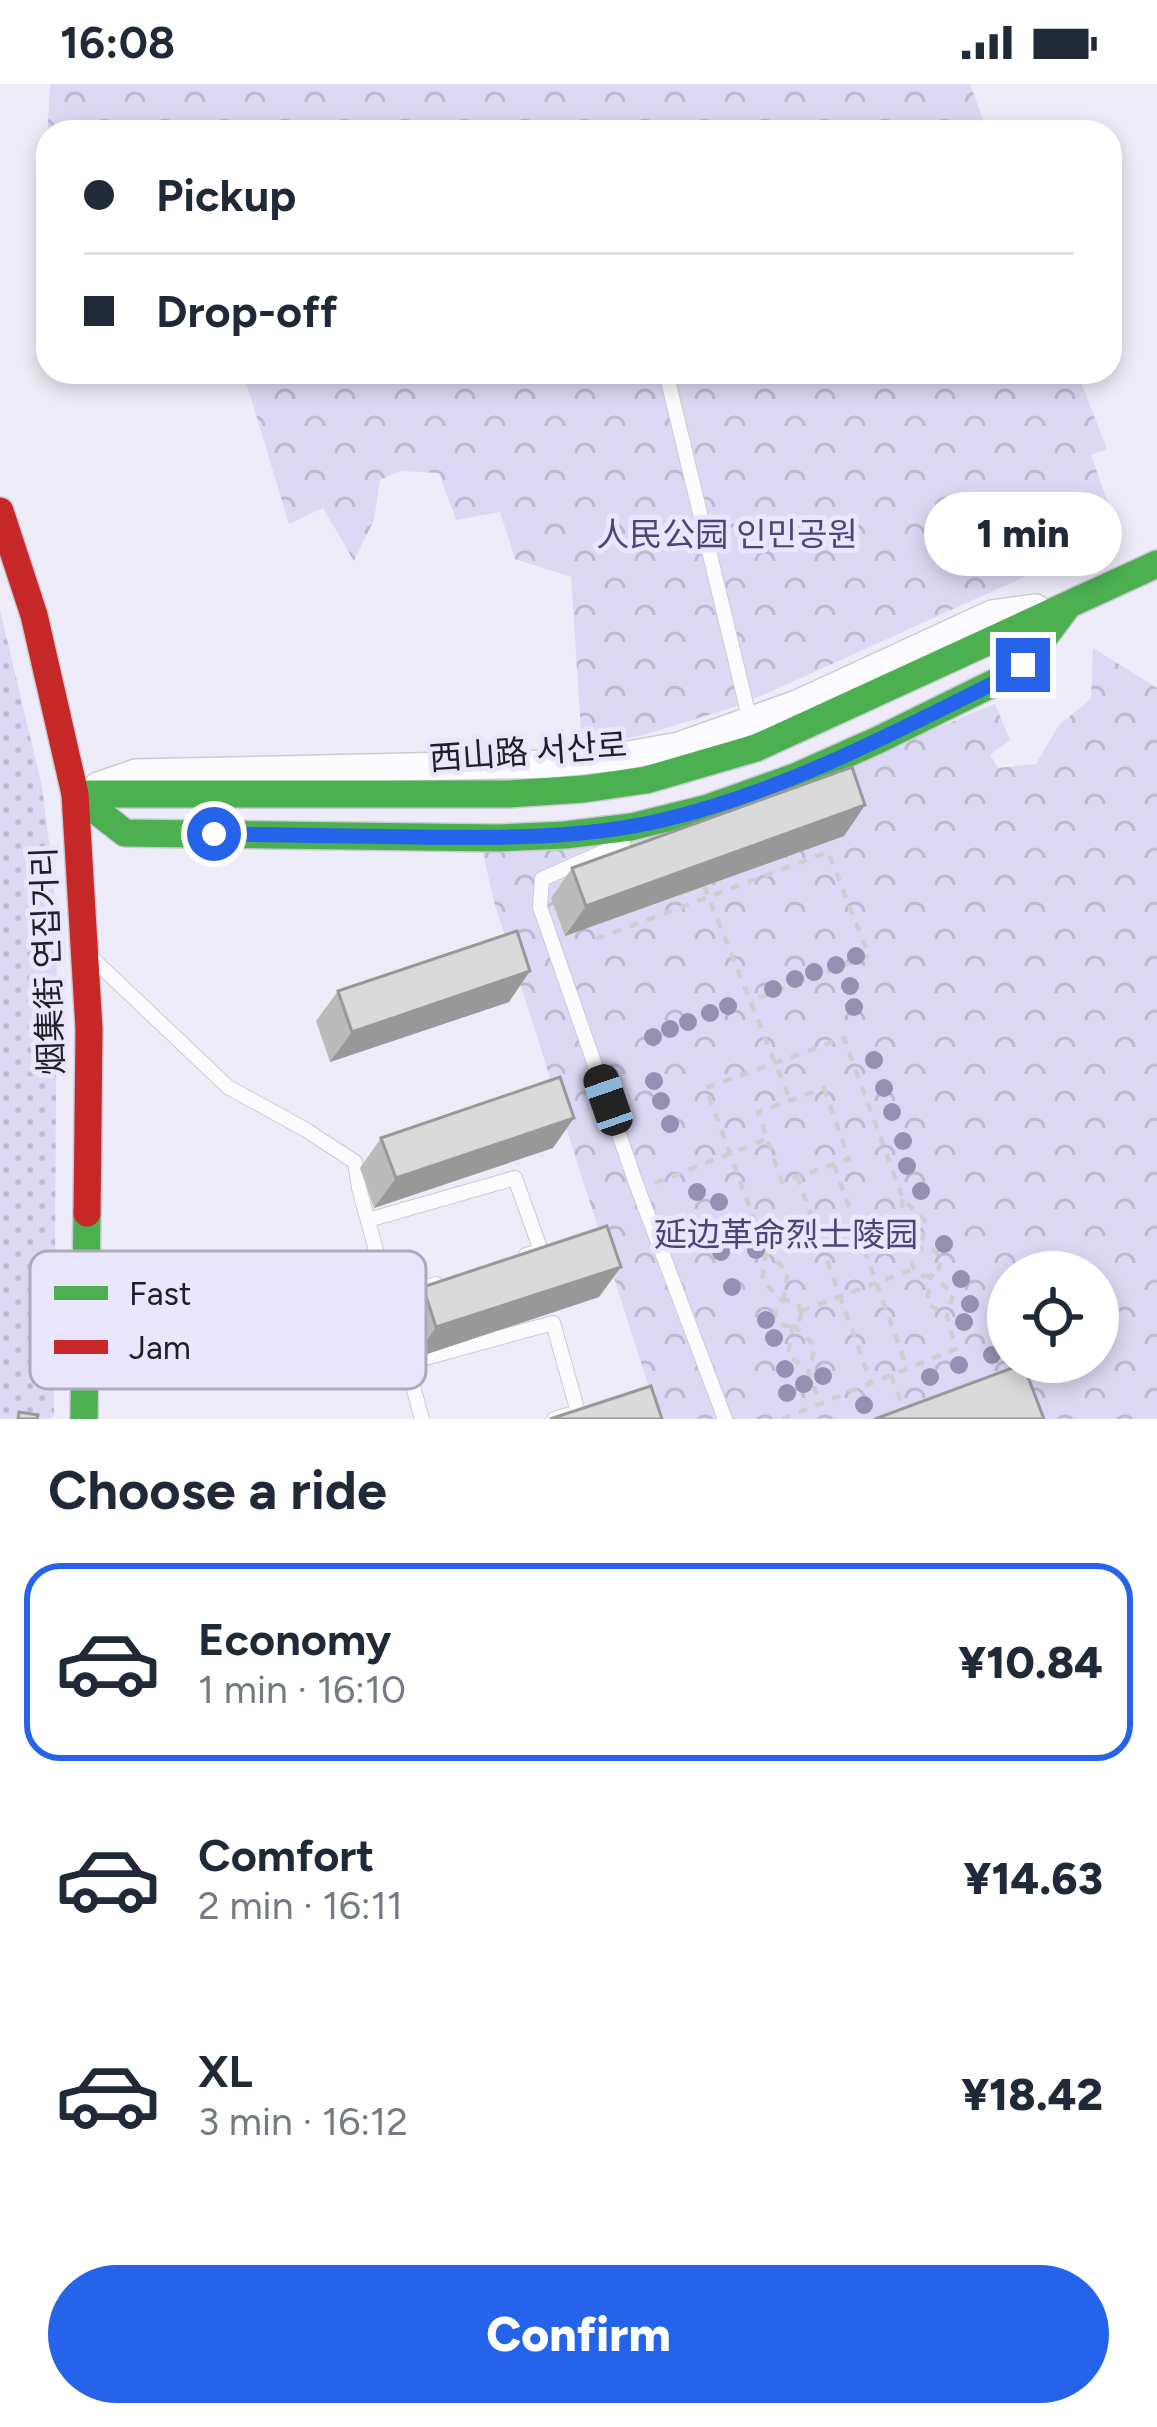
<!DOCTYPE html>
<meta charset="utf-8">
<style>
:root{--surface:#fff;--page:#f6f6f7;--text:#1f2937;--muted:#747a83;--line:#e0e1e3;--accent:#2563eb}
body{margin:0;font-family:Figtree,"Noto Sans SC","Noto Sans KR",sans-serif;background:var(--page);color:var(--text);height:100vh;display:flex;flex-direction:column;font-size:45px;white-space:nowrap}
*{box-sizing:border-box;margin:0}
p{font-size:39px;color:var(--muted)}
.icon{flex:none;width:66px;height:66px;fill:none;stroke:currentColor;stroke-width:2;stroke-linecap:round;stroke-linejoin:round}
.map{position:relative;height:1335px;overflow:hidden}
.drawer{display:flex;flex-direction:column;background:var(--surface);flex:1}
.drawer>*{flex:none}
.top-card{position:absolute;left:36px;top:36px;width:1086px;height:264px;border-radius:36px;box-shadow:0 6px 18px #0003;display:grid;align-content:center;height:264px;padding:0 48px;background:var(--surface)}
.fabs{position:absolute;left:987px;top:1167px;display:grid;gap:24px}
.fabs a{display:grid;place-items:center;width:132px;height:132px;border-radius:50%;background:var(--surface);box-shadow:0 6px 18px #0003;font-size:60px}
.end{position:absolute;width:54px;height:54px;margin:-27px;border:15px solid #2563eb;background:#fff;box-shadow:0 0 0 6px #fff}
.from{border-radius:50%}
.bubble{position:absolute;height:84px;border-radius:42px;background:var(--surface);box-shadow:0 6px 18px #0003;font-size:39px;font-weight:800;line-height:84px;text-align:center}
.car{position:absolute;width:36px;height:72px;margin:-36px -18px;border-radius:15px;box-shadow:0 0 9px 3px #0007;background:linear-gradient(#222 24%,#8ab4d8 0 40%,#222 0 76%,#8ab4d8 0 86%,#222 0)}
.top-card b{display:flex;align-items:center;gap:42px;height:114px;font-size:45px}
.top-card b+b{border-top:3px solid var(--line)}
.top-card i{width:30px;height:30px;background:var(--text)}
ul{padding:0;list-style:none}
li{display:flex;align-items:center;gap:36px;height:198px;margin:0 24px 18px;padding:0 24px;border:6px solid transparent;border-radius:36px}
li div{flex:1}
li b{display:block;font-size:45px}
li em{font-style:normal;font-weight:800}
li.active{border-color:var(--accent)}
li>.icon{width:108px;height:108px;stroke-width:1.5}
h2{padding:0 48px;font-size:54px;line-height:144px}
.button{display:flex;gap:24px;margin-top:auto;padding:24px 48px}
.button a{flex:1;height:138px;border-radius:72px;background:var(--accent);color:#fff;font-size:48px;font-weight:800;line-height:138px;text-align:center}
.status{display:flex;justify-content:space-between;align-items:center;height:84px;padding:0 60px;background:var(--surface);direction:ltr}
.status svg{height:33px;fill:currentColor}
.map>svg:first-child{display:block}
.grass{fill:url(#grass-dots)}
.forest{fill:url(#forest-crowns);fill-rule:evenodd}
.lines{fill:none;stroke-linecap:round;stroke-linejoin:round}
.lane-casing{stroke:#cccad4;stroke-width:16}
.street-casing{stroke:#cccad4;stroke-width:30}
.fast-casing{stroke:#cccad4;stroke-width:30}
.jam-casing{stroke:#cccad4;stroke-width:30}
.path{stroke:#cfced2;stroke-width:4.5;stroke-dasharray:9 9;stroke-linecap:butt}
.lane{stroke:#fcfcfe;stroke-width:14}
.street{stroke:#fcfcfe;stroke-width:27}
.fast{stroke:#4caf50;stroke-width:27}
.jam{stroke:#c62828;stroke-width:27}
.tree{fill:#9690b2}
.wall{fill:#bcbbbc}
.shaded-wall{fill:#999}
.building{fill:#dbdadb;stroke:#999;stroke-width:3}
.route{stroke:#2563eb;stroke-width:15}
.labels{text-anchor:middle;stroke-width:10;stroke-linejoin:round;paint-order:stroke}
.park-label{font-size:33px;fill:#4f4478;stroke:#e9e6fe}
.street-label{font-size:33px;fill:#201f28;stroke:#e9e6fe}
.key{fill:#e9e6fe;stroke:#adaabe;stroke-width:3}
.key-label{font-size:33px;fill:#201f28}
</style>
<div class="status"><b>16:08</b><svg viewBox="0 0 49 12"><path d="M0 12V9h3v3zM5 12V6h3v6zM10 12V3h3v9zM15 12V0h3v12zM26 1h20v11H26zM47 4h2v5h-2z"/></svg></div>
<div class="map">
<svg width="1157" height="1335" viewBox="0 0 1157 1335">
<defs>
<pattern id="grass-dots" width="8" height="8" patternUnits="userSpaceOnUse" patternTransform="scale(3)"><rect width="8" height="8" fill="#ddd9f4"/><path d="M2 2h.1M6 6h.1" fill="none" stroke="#bdbad1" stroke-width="1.8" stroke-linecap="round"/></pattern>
<pattern id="forest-crowns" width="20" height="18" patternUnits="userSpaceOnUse" patternTransform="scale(3)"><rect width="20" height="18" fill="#ddd9f4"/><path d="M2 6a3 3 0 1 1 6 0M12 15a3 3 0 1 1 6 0" fill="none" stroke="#bdbad1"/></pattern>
</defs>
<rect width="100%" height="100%" fill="#edecf8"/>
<!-- grass -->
<path class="grass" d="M0 526 42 703 53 789 57 851 54 1331 49 1335H0Z"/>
<!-- forest -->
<g class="forest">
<path d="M50 0H970L988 48H154L132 36 83 48H48L47 57Z"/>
<path d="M243 288H1077L1107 365 1091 371 1119 450 741 621 644 651 582 663 571 493 515 475 500 428 456 436 439 389 400 387 380 396 374 436 354 477 323 424 289 440Z"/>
<path d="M1093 564 1157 604V1335H659L495 821 482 766 842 683 995 620 1010 656 990 671 998 684 1036 680 1059 641 1091 615ZM1008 1188H1098V1278H1008Z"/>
</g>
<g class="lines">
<defs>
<g id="lane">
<path d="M666 288 750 637"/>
<path d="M623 759 542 795 540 823 638 1105 725 1335"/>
<path d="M92 874 228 1003 306 1046 355 1078 359 1104 422 1335"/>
<path d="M368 1136 515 1094 541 1167 526 1171"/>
<path d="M390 1215 436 1200"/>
<path d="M407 1279 553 1239 578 1328 554 1335"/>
</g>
<path id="street" d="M98 702 136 689 550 680 617 673 679 662 797 620 992 530 1036 524"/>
<g id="fast">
<path d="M75 710H508L584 705 646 696 756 664 1157 480"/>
<path d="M75 710 125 749 499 754 565 751 631 743 708 724 795 693 878 656 1002 595 1023 581 1066 524"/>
<path d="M84 1335 87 1129"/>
</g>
<path id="jam" d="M0 427 34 531 75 710 89 945 87 1129"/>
</defs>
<!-- lane casing -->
<use href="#lane" class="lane-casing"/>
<!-- street casing -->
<use href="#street" class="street-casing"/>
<!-- fast casing -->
<use href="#fast" class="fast-casing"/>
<!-- jam casing -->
<use href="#jam" class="jam-casing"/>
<!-- path -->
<g class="path">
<path d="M704 802 790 1016"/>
<path d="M596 855 828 768 869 872 750 917"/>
<path d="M824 1004 849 1075 782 1098 758 1028Z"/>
<path d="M834 1081 907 1284"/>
<path d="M797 1092 871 1299"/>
<path d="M655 1099 767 1055"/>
<path d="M903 1115 899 1145 921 1164"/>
<circle cx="926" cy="1178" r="14"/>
<path d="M766 1168 762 1197 783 1217"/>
<circle cx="788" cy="1229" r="13"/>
<path d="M783 1217 788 1188 766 1168 706 1004 844 954 903 1115 925 1137 921 1165"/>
<path d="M801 1227 914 1185"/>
<path d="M793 1241 815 1262 809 1288 820 1320"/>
<path d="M793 1241 788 1271 807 1286"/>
<path d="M891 1291 907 1335"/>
<path d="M782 1335 956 1265 947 1233 953 1209 931 1191 927 1219 947 1233"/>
</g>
<!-- lane -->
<use href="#lane" class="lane"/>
<!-- street -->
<use href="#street" class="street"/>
<!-- fast -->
<use href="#fast" class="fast"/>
<!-- jam -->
<use href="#jam" class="jam"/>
</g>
<!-- trees -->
<g class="tree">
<circle cx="856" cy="872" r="9"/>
<circle cx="836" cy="881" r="9"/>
<circle cx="814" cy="888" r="9"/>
<circle cx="795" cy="895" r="9"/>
<circle cx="850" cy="902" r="9"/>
<circle cx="773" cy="905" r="9"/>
<circle cx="728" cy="922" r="9"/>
<circle cx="854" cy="923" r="9"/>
<circle cx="710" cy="929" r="9"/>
<circle cx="688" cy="938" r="9"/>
<circle cx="670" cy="945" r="9"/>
<circle cx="653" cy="953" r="9"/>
<circle cx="874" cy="976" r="9"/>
<circle cx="654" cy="997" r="9"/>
<circle cx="884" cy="1004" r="9"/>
<circle cx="661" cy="1017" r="9"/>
<circle cx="892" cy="1028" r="9"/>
<circle cx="670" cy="1040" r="9"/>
<circle cx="903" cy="1057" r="9"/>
<circle cx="907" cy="1082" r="9"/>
<circle cx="921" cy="1107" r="9"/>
<circle cx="697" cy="1108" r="9"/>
<circle cx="719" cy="1118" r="9"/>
<circle cx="737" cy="1149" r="9"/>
<circle cx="944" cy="1160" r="9"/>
<circle cx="756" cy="1166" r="9"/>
<circle cx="721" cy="1168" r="9"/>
<circle cx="961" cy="1195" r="9"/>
<circle cx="732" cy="1203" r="9"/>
<circle cx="970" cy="1220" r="9"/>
<circle cx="766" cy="1236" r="9"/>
<circle cx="964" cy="1238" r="9"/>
<circle cx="774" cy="1254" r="9"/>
<circle cx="992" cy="1271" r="9"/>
<circle cx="959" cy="1281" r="9"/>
<circle cx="785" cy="1285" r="9"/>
<circle cx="823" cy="1292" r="9"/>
<circle cx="930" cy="1293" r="9"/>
<circle cx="804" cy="1300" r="9"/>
<circle cx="787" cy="1309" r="9"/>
<circle cx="864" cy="1321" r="9"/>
</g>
<!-- wall -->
<g class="wall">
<path d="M865 721 844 752 565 852 551 814 572 784Z"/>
<path d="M338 907 509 918 330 978 316 937Z"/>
<path d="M381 1054 553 1064 374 1124 360 1084Z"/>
<path d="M423 1203 599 1213 415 1274 402 1233Z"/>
</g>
<!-- shaded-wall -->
<g class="shaded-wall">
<path d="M865 721 844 752 565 852 586 822Z"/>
<path d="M530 887 509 918 330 978 352 948Z"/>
<path d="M574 1034 553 1064 374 1124 396 1094Z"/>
<path d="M621 1183 599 1213 415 1274 436 1243Z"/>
</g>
<!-- building -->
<g class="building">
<path d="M852 683 865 721 586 822 572 784Z"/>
<path d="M517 847 530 887 352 948 338 907Z"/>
<path d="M560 993 574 1034 396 1094 381 1054Z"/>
<path d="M607 1142 621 1183 436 1243 423 1203Z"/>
<path d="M1023 1280 1044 1335H875Z"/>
<path d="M651 1302 662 1335H550Z"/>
<path d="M19 1328 38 1331 37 1335H18Z"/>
</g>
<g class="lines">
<!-- route -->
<path class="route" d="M214 750C282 751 349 752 417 753 500 754 582 755 663 736 783 708 893 649 1002 595L1023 581"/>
</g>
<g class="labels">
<!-- park labels -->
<g class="park-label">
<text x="727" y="462">人民公园 인민공원</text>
<text x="786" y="1162">延边革命烈士陵园</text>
</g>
<!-- street labels -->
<g class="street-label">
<text transform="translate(528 667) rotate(-4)" y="12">西山路 서산로</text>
<text transform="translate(47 877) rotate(-92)" y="12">烟集街 연집거리</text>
</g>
</g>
<!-- legend -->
<rect x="30" y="1167" width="396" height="138" rx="18" class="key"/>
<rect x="54" y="1202" width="54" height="14" fill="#4caf50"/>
<rect x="54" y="1256" width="54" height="14" fill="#c62828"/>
<g class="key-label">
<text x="129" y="1221">Fast</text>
<text x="129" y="1275">Jam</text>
</g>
</svg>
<div class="fabs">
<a><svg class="icon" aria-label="locate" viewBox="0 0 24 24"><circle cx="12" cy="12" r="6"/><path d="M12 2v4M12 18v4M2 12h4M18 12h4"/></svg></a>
</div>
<i class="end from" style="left:214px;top:750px"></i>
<i class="end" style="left:1023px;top:581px"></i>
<div class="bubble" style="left:924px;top:408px;width:198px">1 min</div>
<i class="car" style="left:608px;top:1016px;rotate:341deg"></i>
<div class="top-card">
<b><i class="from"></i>Pickup</b>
<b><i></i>Drop-off</b>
</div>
</div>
<section class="drawer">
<h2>Choose a ride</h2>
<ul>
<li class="active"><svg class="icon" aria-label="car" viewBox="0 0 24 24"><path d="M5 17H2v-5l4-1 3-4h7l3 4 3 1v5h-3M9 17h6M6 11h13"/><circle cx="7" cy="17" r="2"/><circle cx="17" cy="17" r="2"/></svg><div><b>Economy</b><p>1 min · 16:10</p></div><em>¥10.84</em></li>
<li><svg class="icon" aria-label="car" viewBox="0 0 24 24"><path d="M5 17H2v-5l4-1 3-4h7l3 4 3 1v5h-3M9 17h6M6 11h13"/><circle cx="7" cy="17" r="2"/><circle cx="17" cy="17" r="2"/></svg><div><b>Comfort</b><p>2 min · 16:11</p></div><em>¥14.63</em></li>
<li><svg class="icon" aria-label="car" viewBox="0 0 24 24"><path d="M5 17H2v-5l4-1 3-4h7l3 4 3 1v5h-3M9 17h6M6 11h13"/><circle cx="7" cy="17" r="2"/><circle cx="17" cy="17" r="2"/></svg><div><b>XL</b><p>3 min · 16:12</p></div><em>¥18.42</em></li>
</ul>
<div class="button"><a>Confirm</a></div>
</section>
